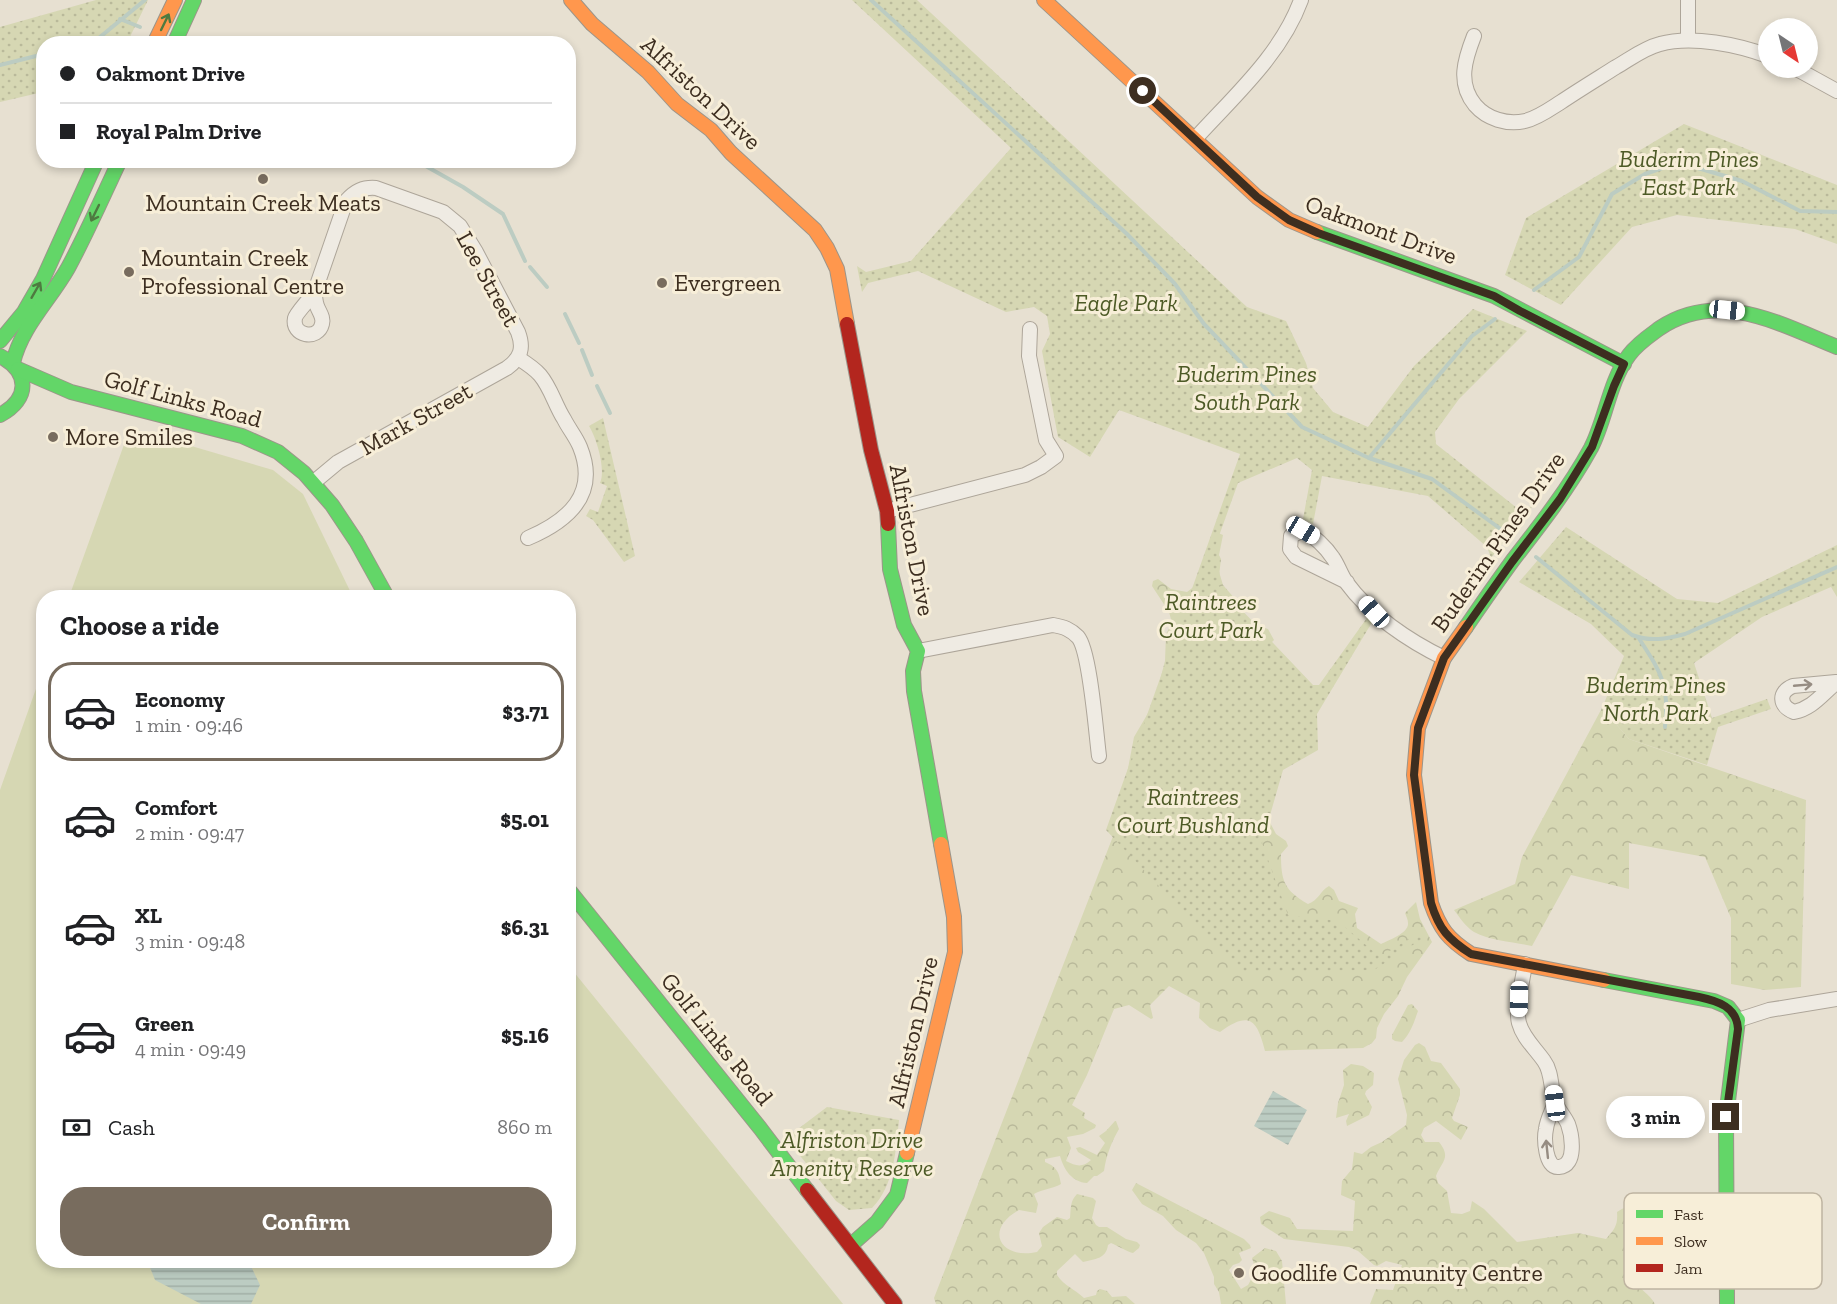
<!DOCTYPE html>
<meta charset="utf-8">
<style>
:root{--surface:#fff;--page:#f2f2f2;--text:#202124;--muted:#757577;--line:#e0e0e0;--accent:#786c5e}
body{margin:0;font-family:"Zilla Slab",serif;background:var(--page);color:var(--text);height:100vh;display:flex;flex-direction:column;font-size:22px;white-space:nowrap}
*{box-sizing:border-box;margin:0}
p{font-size:20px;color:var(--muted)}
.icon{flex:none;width:33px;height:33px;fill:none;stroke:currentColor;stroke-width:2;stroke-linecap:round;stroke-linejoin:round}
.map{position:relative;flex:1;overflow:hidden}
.sheet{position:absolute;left:36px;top:590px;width:540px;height:678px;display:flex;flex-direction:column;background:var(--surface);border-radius:24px;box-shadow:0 3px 9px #0003}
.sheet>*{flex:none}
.guide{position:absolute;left:36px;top:36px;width:540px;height:132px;border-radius:24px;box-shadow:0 3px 9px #0003;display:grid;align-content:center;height:132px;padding:0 24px;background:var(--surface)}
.needle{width:39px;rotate:145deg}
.buttons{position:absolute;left:1758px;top:18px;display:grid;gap:12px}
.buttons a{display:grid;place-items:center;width:60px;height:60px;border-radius:50%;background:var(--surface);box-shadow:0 3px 9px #0003;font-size:30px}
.end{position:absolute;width:27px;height:27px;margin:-14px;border:8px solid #3d2e20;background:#fff;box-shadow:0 0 0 3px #fff}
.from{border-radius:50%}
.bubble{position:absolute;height:42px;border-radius:21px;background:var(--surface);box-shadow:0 3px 9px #0003;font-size:20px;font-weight:800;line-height:42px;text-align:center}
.car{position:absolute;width:18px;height:36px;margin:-18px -9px;border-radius:8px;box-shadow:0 0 4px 2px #0007;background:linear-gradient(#fff 24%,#345 0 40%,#fff 0 76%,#345 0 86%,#fff 0)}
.guide b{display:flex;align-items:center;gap:21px;height:57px;font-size:22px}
.guide b+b{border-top:2px solid var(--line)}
.guide i{width:15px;height:15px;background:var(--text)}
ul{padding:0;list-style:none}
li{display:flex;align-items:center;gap:18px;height:99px;margin:0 12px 9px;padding:0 12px;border:3px solid transparent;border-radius:24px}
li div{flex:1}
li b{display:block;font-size:22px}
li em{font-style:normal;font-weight:800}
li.active{border-color:var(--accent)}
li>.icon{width:54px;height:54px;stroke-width:1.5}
h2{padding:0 24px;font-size:27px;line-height:72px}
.pay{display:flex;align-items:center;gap:15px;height:66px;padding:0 24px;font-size:22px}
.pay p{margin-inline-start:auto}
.primary-button{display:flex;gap:12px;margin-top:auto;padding:12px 24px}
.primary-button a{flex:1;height:69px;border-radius:24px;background:var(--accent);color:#fff;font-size:24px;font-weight:800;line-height:69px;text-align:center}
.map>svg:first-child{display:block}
.grass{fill:#d6d7b3}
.forest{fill:url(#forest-crowns)}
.park{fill:url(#park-dots)}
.water{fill:url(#water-rules)}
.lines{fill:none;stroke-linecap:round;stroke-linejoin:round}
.stream{stroke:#bcccc2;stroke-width:4}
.street-casing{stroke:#ada599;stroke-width:16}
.fast-casing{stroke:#9c958a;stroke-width:16}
.slow-casing{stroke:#9c958a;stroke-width:16}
.jam-casing{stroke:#9c958a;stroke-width:16}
.street{stroke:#efebe3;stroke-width:14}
.fast{stroke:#63d668;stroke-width:14}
.slow{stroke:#ff974d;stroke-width:14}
.jam{stroke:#b3261e;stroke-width:14}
.oneway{stroke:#4e7a40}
.oneway2{stroke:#968c82}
.route{stroke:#3d2e20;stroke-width:8}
.poi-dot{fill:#786c5e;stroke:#f7eed8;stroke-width:2}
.labels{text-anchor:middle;stroke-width:6;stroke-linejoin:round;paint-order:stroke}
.street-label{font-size:24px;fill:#3d2e20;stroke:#f7eed8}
.park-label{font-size:24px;font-style:italic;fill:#4d5a26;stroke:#f7eed8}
.poi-label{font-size:24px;fill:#3d2e20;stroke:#f7eed8;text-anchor:start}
.key{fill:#f7eed8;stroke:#bfb4a1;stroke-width:1.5}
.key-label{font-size:16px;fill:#3d2e20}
</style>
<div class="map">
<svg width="1837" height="1304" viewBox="0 0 1837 1304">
<defs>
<pattern id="forest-crowns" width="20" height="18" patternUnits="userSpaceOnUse" patternTransform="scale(1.5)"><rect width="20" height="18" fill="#d6d7b3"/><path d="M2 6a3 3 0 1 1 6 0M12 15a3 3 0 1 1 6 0" fill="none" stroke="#b9b99a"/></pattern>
<pattern id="park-dots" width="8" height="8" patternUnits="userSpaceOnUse" patternTransform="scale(1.5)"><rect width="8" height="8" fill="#d6d7b3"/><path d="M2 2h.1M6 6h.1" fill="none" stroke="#b9b99a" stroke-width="1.8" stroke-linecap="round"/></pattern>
<pattern id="water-rules" width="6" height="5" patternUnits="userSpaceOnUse" patternTransform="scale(1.5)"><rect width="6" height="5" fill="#bcccc2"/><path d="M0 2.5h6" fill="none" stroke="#a2b0a6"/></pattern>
</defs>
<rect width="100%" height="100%" fill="#e7e0d1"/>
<!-- grass -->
<g class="grass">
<path d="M130 428 273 470 303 494 353 597H69Z"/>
<path d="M43 669 44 1260H568L569 966 843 1304H0V790Z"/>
</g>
<!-- forest -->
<g class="forest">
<path d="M1216 532 1223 535 1217 565 1223 585 1242 607 1224 614 1268 629 1274 640 1267 647 1265 813 1276 834 1286 841 1288 846 1281 854C1281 881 1284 890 1308 904 1319 900 1320 891 1329 886L1334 890 1339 901 1358 908 1355 914 1357 928 1381 944C1389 940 1409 933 1408 923 1408 919 1406 916 1405 913L1416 902 1420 919 1432 942 1407 977 1398 996 1384 1014 1377 1028 1376 1038 1372 1043 1363 1048 1265 1051C1257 1019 1249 1011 1220 1032L1210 1028 1199 1018 1200 1003 1169 986 1150 1005 1153 1018 1151 1019 1129 1005 1114 1009 1087 1075 1072 1105 1085 1113 1084 1118 1096 1125 1095 1128 1083 1134 1067 1137 1071 1148 1066 1161C1076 1166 1082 1168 1091 1160L1078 1152 1076 1148 1080 1147 1097 1155 1105 1143 1099 1136 1106 1131 1115 1121H1116L1119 1129C1111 1143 1106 1156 1104 1171L1097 1176H1094L1087 1183C1072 1182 1064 1170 1060 1156L1045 1159V1162C1057 1167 1059 1172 1061 1184 1052 1189 1043 1189 1034 1194L1038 1204 1036 1213 1019 1210C983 1230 1001 1260 1037 1252L1042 1246 1039 1233 1043 1227 1057 1217 1067 1220 1070 1218C1071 1208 1070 1201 1077 1194L1093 1198 1096 1201 1092 1218 1096 1225 1099 1227H1107L1126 1239 1137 1242 1140 1245 1139 1248 1133 1253C1128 1252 1118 1246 1111 1243L1108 1245C1106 1259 1095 1259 1083 1262L1075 1254 1057 1271V1275C1064 1286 1075 1289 1084 1298L1096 1295 1097 1291 1100 1289 1107 1291 1112 1297 1126 1296 1135 1304H936L934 1298 1117 826 1134 737 1154 703 1165 661 1166 634 1172 623 1169 612 1152 586 1153 581 1158 579 1171 589 1187 592 1200 582Z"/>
<path d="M1602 708 1629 739 1806 800 1801 987 1765 990 1731 984V918L1705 857 1629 843V889L1571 875 1532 946C1514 942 1491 941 1474 932 1466 927 1460 918 1454 910L1515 884 1522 857Z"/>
<path d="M1412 1004 1418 1011C1414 1022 1411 1033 1402 1042L1395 1041 1392 1039V1035L1408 1005Z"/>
<path d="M1419 1043 1425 1047 1431 1061 1441 1063 1460 1089V1095L1452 1118 1454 1121 1468 1127 1461 1140 1436 1121 1424 1128 1421 1135 1425 1142H1439C1452 1158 1441 1162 1436 1176L1438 1183 1447 1191 1451 1213 1462 1214 1470 1211 1472 1201 1484 1209 1517 1242 1578 1233 1606 1239C1615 1229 1618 1225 1617 1212 1627 1206 1638 1201 1648 1208 1668 1222 1647 1245 1654 1262 1656 1269 1666 1273 1672 1277 1666 1294 1649 1274 1637 1275L1634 1278C1638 1289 1650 1294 1655 1304H1370L1376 1289 1393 1290 1402 1265 1386 1261 1377 1266 1374 1265 1358 1251 1349 1247 1284 1239 1261 1224 1260 1217 1269 1211 1290 1218 1297 1229 1353 1231 1355 1201 1341 1195 1342 1181 1352 1169 1354 1152 1362 1154 1371 1147 1382 1142 1406 1125 1407 1115 1398 1079 1404 1060 1415 1045Z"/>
<path d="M1351 1064 1363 1066 1374 1073 1373 1085 1366 1091 1365 1094 1372 1107 1369 1115 1347 1126 1346 1121 1349 1114 1336 1118 1338 1103 1344 1085 1343 1070Z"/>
<path d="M1136 1183 1244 1239 1250 1245 1251 1248 1239 1253 1242 1260 1239 1263 1233 1265 1229 1270 1241 1289 1248 1285 1256 1271 1252 1258 1265 1248 1276 1251 1282 1261 1286 1304H1221L1219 1292 1214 1284V1277L1204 1253 1196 1243 1176 1230 1163 1216 1142 1204 1132 1190Z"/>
</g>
<!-- park -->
<g class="park">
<path d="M96 0H148L127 43 44 44 43 92 0 102V27Z"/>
<path d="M852 0H917L1247 307 1286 321 1306 363 1313 388 1333 412 1368 427 1414 366 1473 309 1527 331 1459 399 1435 432 1436 444 1517 508 1532 507 1491 558 1487 547 1428 496 1322 476 1313 524 1303 519 1312 470 1297 458 1238 483 1215 547 1221 559 1218 585 1313 685H1319L1369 615 1374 619 1317 714 1318 750 1283 770 1262 843 1288 915 1338 921 1380 957 1418 933 1422 939 1374 970 1240 972 1106 830 1240 454 1119 410 1090 457 1058 437 1042 351 1050 334 1047 316 1034 307 1006 312 918 271 868 283 862 292 857 266 866 272 911 261 1011 148Z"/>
<path d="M1684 124 1837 185V244L1795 229 1677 215 1632 227 1561 305 1505 275 1526 218Z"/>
<path d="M603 418 635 556 624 562 593 520 586 516 590 509 598 512 607 486 600 483C606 470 597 439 589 426Z"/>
<path d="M1566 527 1677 599 1718 603 1837 545V597L1831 587 1762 617 1694 663 1712 718 1767 699 1771 709 1718 727 1707 765 1629 739 1602 708 1624 656 1591 624 1519 582Z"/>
<path d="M827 1107 899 1120C896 1150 894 1186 872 1208L849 1210 836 1201 786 1138Z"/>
</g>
<!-- water -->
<g class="water">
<path d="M1273 1091 1307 1110 1288 1145 1254 1126Z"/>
<path d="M147 1260H248L260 1285 251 1304H201L155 1280Z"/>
</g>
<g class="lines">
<!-- stream -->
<g class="stream">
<path d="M871 0 1127 234 1175 284 1204 324 1302 427 1369 458 1432 479 1502 530"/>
<path d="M120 19 140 27"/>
<path d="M86 44 94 42 145 0"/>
<path d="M0 65 44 54"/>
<path d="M415 160 463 187 503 214 525 261"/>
<path d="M530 267 547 287"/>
<path d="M1534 290 1579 257 1612 194 1645 174 1668 166H1691L1742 181 1800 211 1837 212"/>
<path d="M565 314 579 343"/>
<path d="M582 350 592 375"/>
<path d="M597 386 610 413"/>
<path d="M1369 458 1472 336 1495 319"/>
<path d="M1536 557 1632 635C1651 642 1666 639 1685 634L1837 567"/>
<path d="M1638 637C1660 671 1670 684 1665 727"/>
</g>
<defs>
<g id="street">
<path d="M1688 0V40"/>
<path d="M1474 36C1465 59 1457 83 1475 105 1487 119 1507 125 1525 121 1538 118 1550 109 1561 102 1579 90 1597 79 1616 67 1630 59 1644 48 1660 44 1692 35 1739 45 1768 56"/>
<path d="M1795 68 1837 91"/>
<path d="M1195 139C1233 97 1281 55 1301 0"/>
<path d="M315 291C315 296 315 301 317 306 319 312 324 317 322 324 318 341 291 336 295 318 296 313 311 298 315 291Z"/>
<path d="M518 358C526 363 534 368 540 375 551 388 555 405 564 419 569 429 576 437 580 447 599 494 568 521 528 538"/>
<path d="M314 482 338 462 507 368C521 358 524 348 518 332L476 252 460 226 443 212 376 188C363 187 355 191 346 201L315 291"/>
<path d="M887 511 1025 475 1041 467 1056 456 1046 440 1029 356 1030 329"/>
<path d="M1347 582 1296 557 1290 549 1291 536 1303 530C1315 537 1325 546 1333 558 1338 565 1341 575 1346 582 1370 615 1409 641 1444 658"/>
<path d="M918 651 1053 625C1064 627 1070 629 1078 637 1090 651 1096 733 1099 756"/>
<path d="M1836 682 1793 686C1778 692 1779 706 1794 712 1813 708 1822 694 1837 682"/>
<path d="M1525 964C1523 980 1515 1007 1519 1023 1523 1038 1535 1048 1544 1061 1553 1073 1550 1091 1556 1104 1559 1111 1565 1117 1568 1124 1572 1135 1577 1166 1559 1167 1545 1169 1544 1138 1546 1129 1547 1120 1552 1111 1555 1103"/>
<path d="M1738 1020 1769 1010 1837 999"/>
</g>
<g id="fast">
<path d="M174 44 194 0"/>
<path d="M1317 232 1494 296 1624 364"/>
<path d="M0 341 24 312 43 279 97 160"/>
<path d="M0 356C30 372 30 399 0 415"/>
<path d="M13 363C21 327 50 300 68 268 87 233 103 196 120 160"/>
<path d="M18 369 71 392 242 436 278 452 304 473 332 505 356 541 387 597"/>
<path d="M888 524 890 569 904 625 918 651 913 671 914 691 941 844"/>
<path d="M1466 627C1481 605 1497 582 1513 560 1541 524 1569 488 1591 448 1606 419 1609 382 1629 355 1637 344 1649 336 1660 328 1719 289 1780 324 1837 347"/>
<path d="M568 889 760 1128 807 1190"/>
<path d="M1604 980 1714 1001 1728 1007 1738 1020 1726 1117 1727 1304"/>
<path d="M851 1245 877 1222 897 1195 907 1153"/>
</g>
<g id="slow">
<path d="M571 0 592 24 648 72 677 104 711 130 731 153 815 230 827 248 837 269 847 324"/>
<path d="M1044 0 1257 197 1289 220 1317 232"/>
<path d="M154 44 175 0"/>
<path d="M1466 627 1444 658 1418 728 1414 775 1431 903C1440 929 1448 939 1471 954L1604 980"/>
<path d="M907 1153 955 952 954 917 941 844"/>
</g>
<g id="jam">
<path d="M847 324 871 450 887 511 888 524"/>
<path d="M807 1190 895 1304"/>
</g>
</defs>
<!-- street casing -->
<use href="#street" class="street-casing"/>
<!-- fast casing -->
<use href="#fast" class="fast-casing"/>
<!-- slow casing -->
<use href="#slow" class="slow-casing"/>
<!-- jam casing -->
<use href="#jam" class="jam-casing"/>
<!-- street -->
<use href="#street" class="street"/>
<!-- fast -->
<use href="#fast" class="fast"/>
<!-- slow -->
<use href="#slow" class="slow"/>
<!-- jam -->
<use href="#jam" class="jam"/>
</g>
<!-- one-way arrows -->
<defs><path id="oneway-shaft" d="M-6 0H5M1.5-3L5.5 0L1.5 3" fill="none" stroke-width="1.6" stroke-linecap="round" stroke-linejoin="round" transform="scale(1.5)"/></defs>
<g class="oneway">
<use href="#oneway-shaft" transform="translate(165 22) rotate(-64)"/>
<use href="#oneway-shaft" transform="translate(95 213) rotate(116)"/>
<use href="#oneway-shaft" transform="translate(36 290) rotate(-60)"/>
</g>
<g class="oneway2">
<use href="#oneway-shaft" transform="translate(1803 685) rotate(-5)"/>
<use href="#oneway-shaft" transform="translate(1547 1149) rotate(-96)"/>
</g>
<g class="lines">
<!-- route -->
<path class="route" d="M1143 91 1257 197 1289 220 1318 233 1494 296 1520 311 1624 364 1614 386 1592 447 1560 499 1512 562 1444 658 1418 728 1414 775 1431 903C1439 929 1448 939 1471 954L1699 997C1718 1001 1737 1007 1738 1029L1726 1117"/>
</g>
<!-- markers -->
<g class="poi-dot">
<circle cx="263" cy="179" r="6"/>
<circle cx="129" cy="272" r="6"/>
<circle cx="662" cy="283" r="6"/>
<circle cx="53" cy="437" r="6"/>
<circle cx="1239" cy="1273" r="6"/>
</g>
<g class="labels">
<!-- street labels -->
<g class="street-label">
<text transform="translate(701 93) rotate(43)" y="8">Alfriston Drive</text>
<text transform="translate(1381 230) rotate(20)" y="8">Oakmont Drive</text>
<text transform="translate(488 279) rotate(61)" y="8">Lee Street</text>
<text transform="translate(183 399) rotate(15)" y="8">Golf Links Road</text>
<text transform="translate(416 419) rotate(-29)" y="8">Mark Street</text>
<text transform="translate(912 540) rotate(79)" y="8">Alfriston Drive</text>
<text transform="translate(1498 542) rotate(-55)" y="8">Buderim Pines Drive</text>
<text transform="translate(913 1032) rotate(-77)" y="8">Alfriston Drive</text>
<text transform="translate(717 1039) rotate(51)" y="8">Golf Links Road</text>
</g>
<!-- park labels -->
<g class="park-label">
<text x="1689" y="167">Buderim Pines<tspan x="1689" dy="28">East Park</tspan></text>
<text x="1126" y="311">Eagle Park</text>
<text x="1247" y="382">Buderim Pines<tspan x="1247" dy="28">South Park</tspan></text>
<text x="1211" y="610">Raintrees<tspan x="1211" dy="28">Court Park</tspan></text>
<text x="1656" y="693">Buderim Pines<tspan x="1656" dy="28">North Park</tspan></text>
<text x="1193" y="805">Raintrees<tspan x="1193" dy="28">Court Bushland</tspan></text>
<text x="852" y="1148">Alfriston Drive<tspan x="852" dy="28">Amenity Reserve</tspan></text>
</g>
<!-- poi labels -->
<g class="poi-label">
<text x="263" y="211" text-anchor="middle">Mountain Creek Meats</text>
<text x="141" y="266">Mountain Creek<tspan x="141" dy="28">Professional Centre</tspan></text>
<text x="674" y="291">Evergreen</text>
<text x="65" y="445">More Smiles</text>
<text x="1251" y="1281">Goodlife Community Centre</text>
</g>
</g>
<!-- legend -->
<rect x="1624" y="1193" width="198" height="96" rx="9" class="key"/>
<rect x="1636" y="1210" width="27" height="8" fill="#63d668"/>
<rect x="1636" y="1237" width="27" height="8" fill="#ff974d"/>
<rect x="1636" y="1264" width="27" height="8" fill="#b3261e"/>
<g class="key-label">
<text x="1674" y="1220">Fast</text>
<text x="1674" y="1247">Slow</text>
<text x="1674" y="1274">Jam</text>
</g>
</svg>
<div class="buttons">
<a><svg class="needle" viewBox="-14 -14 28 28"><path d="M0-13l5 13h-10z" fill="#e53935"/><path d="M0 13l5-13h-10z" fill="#757577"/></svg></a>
</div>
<i class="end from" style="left:1143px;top:91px"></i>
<i class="end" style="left:1726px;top:1117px"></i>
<div class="bubble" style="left:1606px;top:1096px;width:99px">3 min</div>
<i class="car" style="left:1727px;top:310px;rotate:96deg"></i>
<i class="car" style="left:1303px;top:530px;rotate:121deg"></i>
<i class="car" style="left:1374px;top:612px;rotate:317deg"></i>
<i class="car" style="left:1519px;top:999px;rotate:181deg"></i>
<i class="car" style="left:1555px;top:1103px;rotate:353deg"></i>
<div class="guide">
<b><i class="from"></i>Oakmont Drive</b>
<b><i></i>Royal Palm Drive</b>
</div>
<section class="sheet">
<h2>Choose a ride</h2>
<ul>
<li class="active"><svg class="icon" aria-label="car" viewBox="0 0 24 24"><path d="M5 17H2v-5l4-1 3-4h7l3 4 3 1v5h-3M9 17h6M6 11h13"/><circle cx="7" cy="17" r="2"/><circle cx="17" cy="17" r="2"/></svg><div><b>Economy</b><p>1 min · 09:46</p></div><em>$3.71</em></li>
<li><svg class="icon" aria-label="car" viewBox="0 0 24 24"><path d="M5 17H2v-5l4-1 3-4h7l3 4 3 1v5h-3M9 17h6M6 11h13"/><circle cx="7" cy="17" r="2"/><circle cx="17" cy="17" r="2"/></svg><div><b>Comfort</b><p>2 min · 09:47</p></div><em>$5.01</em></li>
<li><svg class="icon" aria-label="car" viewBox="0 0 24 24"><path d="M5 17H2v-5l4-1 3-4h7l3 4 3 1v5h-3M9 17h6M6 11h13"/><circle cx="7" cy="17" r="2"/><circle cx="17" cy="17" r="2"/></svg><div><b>XL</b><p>3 min · 09:48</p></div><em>$6.31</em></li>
<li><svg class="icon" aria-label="car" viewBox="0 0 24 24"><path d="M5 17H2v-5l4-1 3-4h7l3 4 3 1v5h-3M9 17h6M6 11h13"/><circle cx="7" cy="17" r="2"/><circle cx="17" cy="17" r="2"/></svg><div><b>Green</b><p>4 min · 09:49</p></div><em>$5.16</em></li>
</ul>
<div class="pay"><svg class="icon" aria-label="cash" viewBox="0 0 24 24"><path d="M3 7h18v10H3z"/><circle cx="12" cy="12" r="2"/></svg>Cash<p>860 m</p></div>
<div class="primary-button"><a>Confirm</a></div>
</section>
</div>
